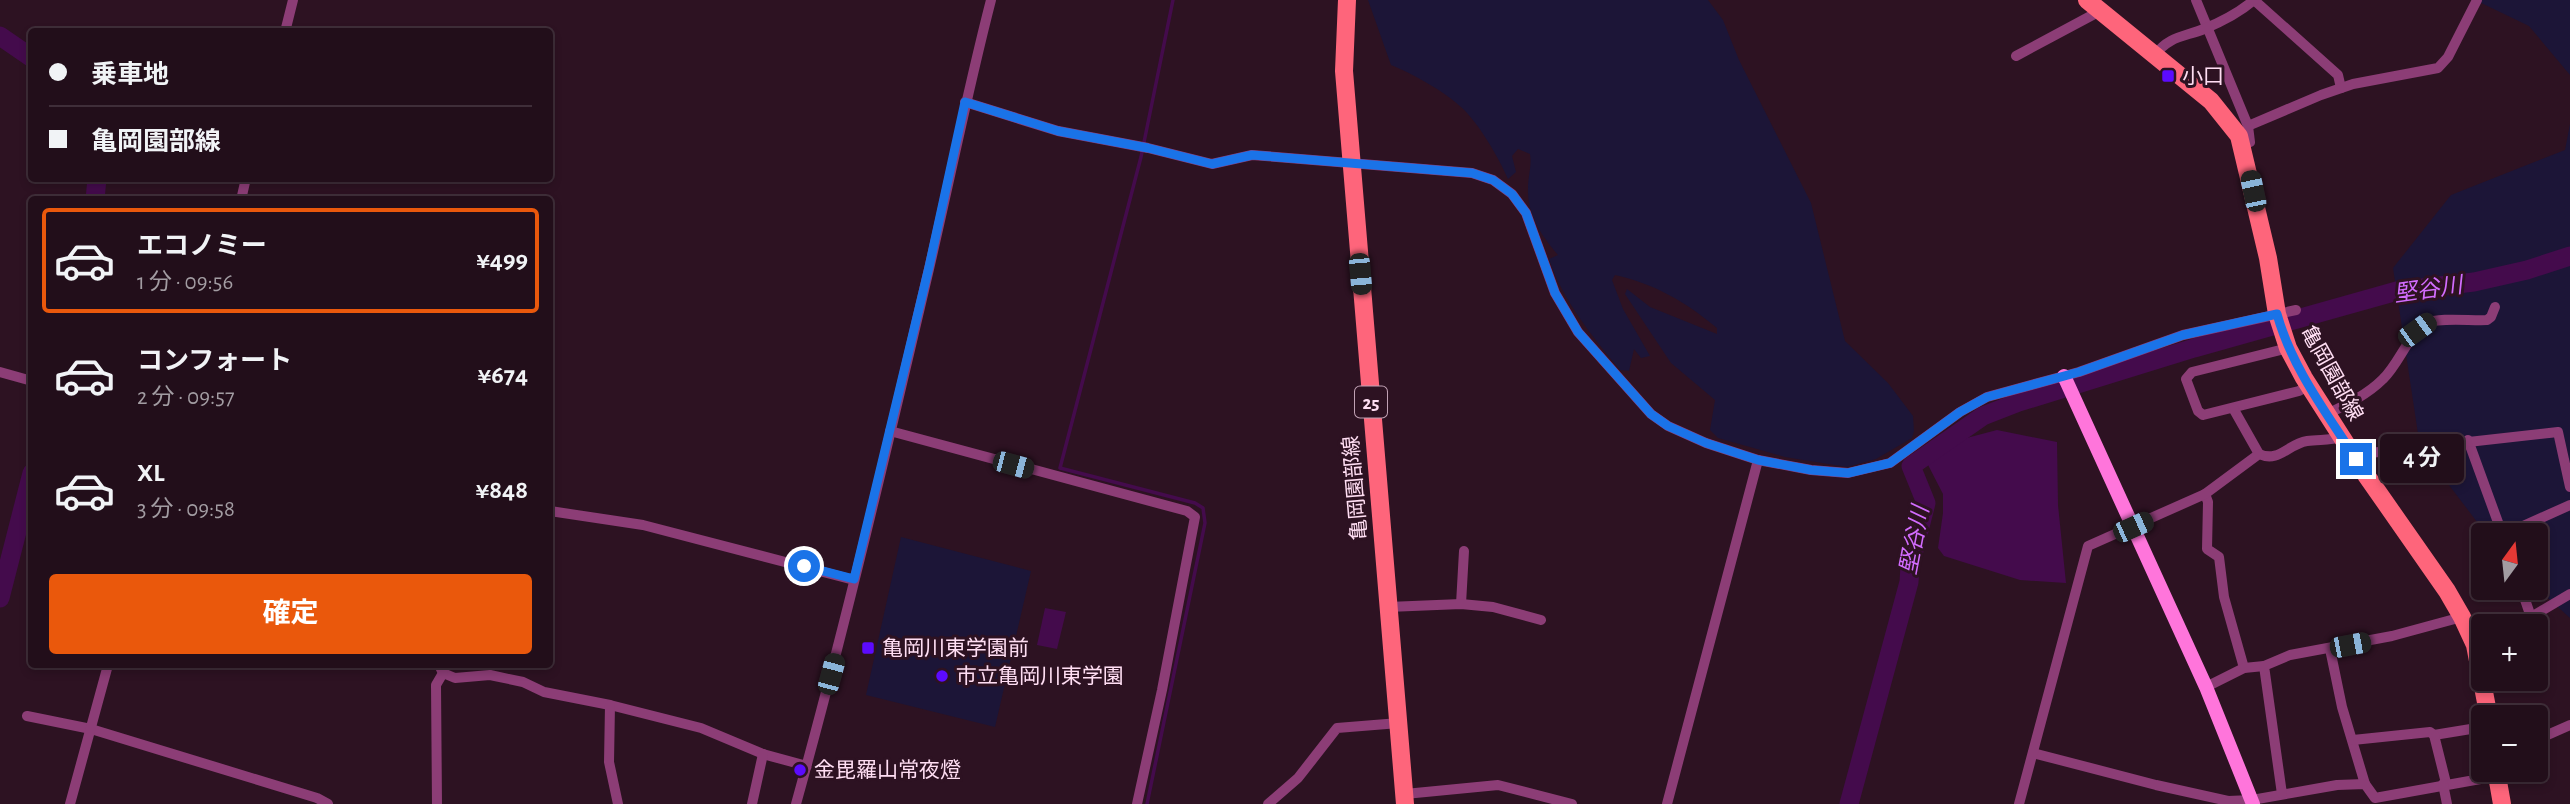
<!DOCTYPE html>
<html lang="ja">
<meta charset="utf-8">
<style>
:root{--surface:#220e1a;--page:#2a1723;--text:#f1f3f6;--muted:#a29ca2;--line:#3f2e39;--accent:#ea580c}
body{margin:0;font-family:"Alegreya Sans","Noto Sans JP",sans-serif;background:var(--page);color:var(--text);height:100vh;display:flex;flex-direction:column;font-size:26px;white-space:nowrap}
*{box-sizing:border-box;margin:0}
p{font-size:23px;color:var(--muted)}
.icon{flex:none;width:38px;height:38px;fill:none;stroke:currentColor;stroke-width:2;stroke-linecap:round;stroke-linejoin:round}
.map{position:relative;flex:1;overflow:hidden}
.panel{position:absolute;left:28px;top:196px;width:525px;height:472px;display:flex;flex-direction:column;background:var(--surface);border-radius:7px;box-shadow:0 4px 10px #0003,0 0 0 2px var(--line)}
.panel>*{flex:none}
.guide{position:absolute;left:28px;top:28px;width:525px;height:154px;border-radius:7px;box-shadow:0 4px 10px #0003,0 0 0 2px var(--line);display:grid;align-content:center;height:154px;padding:0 21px;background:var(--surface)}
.needle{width:46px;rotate:15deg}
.controls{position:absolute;left:2471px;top:523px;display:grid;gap:14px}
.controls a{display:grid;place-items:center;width:77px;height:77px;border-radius:7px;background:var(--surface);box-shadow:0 4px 10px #0003,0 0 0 2px var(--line);font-size:35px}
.end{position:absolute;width:32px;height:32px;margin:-16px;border:9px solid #1a73e8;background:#fff;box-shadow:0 0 0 4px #fff}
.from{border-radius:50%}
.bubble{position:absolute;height:49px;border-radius:7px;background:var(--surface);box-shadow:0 4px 10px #0003,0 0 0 2px var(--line);font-size:23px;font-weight:700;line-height:49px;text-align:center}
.car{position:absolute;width:21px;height:42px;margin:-21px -10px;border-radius:9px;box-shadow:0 0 5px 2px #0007;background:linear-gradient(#222 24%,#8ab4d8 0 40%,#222 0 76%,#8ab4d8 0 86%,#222 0)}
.guide b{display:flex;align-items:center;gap:24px;height:66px;font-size:26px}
.guide b+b{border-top:2px solid var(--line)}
.guide i{width:18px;height:18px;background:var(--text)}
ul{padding:12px 0 0;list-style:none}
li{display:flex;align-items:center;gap:21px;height:105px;margin:0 14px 10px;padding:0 7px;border:4px solid transparent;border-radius:7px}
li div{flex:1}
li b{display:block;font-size:26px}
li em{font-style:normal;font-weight:700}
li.on{border-color:var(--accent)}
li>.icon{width:63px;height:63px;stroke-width:1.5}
.button{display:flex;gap:14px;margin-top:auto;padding:14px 21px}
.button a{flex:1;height:80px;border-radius:7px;background:var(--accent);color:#fff;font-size:28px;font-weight:700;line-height:80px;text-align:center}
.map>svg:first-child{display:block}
.green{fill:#1c1537}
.water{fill:#440b4c}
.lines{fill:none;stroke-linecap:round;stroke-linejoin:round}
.stream{stroke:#440b4c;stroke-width:3.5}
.river{stroke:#440b4c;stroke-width:19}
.street{stroke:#8c3d76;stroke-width:10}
.secondary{stroke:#ff75db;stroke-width:14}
.primary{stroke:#fe657b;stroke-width:18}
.route{stroke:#1a73e8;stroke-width:9}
.poi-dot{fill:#5c0bfe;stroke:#2d1222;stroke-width:2.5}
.labels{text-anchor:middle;stroke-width:6;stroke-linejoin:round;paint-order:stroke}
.shield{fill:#2d1222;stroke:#c0a1b4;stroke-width:2}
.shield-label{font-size:19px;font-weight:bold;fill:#ffdef3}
.poi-label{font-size:21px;fill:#ffdef3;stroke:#2d1222;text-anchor:start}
.street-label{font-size:21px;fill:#ffdef3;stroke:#2d1222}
.water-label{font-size:23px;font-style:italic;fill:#d26cfe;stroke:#2d1222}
</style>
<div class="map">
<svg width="2570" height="804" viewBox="0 0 2570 804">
<rect width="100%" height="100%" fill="#2d1222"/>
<!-- green -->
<g class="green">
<path d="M1368 0H1708L1723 20 1739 60 1811 203 1845 341 1888 383 1913 416 1914 431 1912 438 1876 459 1847 467 1785 457 1718 438 1710 430 1715 400 1671 363 1625 294 1627 289 1650 307 1717 334V328C1686 302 1655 284 1615 275L1612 280 1623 309 1650 356 1641 358 1634 349 1629 371 1620 370C1592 336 1563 301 1549 259L1558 255C1542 236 1527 215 1528 189 1528 176 1532 166 1530 154L1518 149 1512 156 1516 172 1508 179C1499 158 1478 122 1461 107 1444 91 1413 74 1391 65Z"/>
<path d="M2475 0H2570V75L2529 26Z"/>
<path d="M2570 124V618L2536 587V536L2487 535 2420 447 2393 268 2451 195 2565 150Z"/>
<path d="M901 537 1031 571 995 727 866 695Z"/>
</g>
<!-- water -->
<g class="water">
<path d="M1997 430 2057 442 2058 505 2066 583 2020 580 1944 556 1938 548 1943 513V494L1926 461 1959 440Z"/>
<path d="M1045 608 1066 612 1057 649 1037 645Z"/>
</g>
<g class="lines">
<!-- stream -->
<path class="stream" d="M1147 804 1205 523 1203 508 1195 503 1060 468 1141 157 1173 0"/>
<!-- river -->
<g class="river">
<path d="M0 36 32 58"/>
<path d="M95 200 97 178"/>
<path d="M0 598 32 473"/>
<path d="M1849 804 1909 582 1910 566 1926 503 1911 466 1983 416 2019 402 2194 348 2397 291 2474 282 2527 270 2570 256"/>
</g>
<!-- street -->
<g class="street">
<path d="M2196 0 2248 126 2250 142 2241 144"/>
<path d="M2254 0 2338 75 2341 88"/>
<path d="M285 32 293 0"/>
<path d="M2155 55C2169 36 2184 37 2204 29 2221 22 2240 12 2254 0"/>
<path d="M2016 56 2100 11"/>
<path d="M965 102 1058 131 1148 148 1212 164 1252 155 1265 156 1472 173 1493 180 1512 194 1526 213 1555 293 1578 332 1651 414 1668 426 1706 443 1758 460 1811 470 1848 473 1890 463 1960 412 1987 397 2079 372 2183 335 2296 310"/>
<path d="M2248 126 2321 95 2353 84 2438 68 2448 57 2477 0"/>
<path d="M241 200 246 178"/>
<path d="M2288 348 2192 372 2186 379 2198 411 2203 415 2299 391 2309 385"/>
<path d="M0 372 32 381"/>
<path d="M2233 408 2259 454"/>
<path d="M2327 414C2346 405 2367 395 2383 379 2399 364 2409 333 2427 323 2439 317 2472 321 2487 320L2491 317 2495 307"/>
<path d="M890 431 1187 511 1195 517 1162 690 1137 804"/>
<path d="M2468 440 2503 536"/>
<path d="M2356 459 2370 453 2558 432 2570 487"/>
<path d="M2205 494 2208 502 2207 549 2219 557 2224 597 2244 668"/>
<path d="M550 511 643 525 854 580"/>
<path d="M2503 535 2570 505"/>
<path d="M2521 588 2531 617"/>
<path d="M1461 604 1464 551"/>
<path d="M1388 607 1461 604 1493 607 1541 620"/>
<path d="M2516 626 2570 594"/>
<path d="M2330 649 2342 707 2365 784"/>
<path d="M439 665 443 673 455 678 490 675 523 682 544 692 610 705 701 728 763 754 807 766"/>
<path d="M2206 687 2244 668 2264 666"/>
<path d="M610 705 609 762 618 804"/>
<path d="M27 716 91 729 317 798 328 804"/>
<path d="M2434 735 2483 727"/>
<path d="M2353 740 2430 732 2434 735 2446 783"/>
<path d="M2536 740 2570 725"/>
<path d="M2033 753 2156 785 2228 801 2252 800 2337 785 2365 784 2375 798 2497 776"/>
<path d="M2443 784 2447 804"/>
<path d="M1405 794 1498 785 1572 804"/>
<path d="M2282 794 2264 666 2290 655 2392 636 2462 617"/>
<path d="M70 804 108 665"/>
<path d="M437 804 436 685 443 673"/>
<path d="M752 804 763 754"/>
<path d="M796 804C845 627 887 448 929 269 950 179 968 89 991 0"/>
<path d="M1268 804 1298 778 1337 728 1399 723"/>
<path d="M1667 804 1758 460"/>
<path d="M2019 804 2088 546 2205 494 2259 454C2279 463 2288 444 2307 441 2319 439 2329 441 2341 437"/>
</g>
<!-- secondary -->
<path class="secondary" d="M2064 376 2206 687 2253 804"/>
<!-- primary -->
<g class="primary">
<path d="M1347 0 1344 71 1405 804"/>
<path d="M2087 0 2211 101 2239 136 2268 258 2277 314 2288 348 2304 378 2366 475 2447 591 2462 617 2475 645 2489 718"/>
<path d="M2496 770 2502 804"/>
</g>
</g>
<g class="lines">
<!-- route -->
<path class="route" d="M804 566 854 579 929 267 965 102 1058 131 1148 148 1212 164 1252 155 1265 156 1472 173 1493 180 1512 194 1526 213 1555 293 1578 332 1651 414 1668 426 1706 443 1758 460 1811 470 1848 473 1890 463 1960 412 1987 397 2079 372 2183 335 2277 314C2292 368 2326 412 2356 459"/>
</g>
<!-- markers -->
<g class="poi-dot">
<rect x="2161" y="69" width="14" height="14" rx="3.5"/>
<rect x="861" y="641" width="14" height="14" rx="3.5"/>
<circle cx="942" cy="676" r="7"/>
<circle cx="800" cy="770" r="7"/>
</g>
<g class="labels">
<!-- shield labels -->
<rect class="shield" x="1355" y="386.5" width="32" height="31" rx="5"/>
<g class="shield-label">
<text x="1371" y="409">25</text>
</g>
<!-- poi labels -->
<g class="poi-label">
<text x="2182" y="83">小口</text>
<text x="882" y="655">亀岡川東学園前</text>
<text x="956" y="683">市立亀岡川東学園</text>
<text x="814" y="777">金毘羅山常夜燈</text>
</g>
<!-- street labels -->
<g class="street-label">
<text transform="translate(2332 373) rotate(61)" y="7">亀岡園部線</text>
<text transform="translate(1355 488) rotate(-95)" y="7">亀岡園部線</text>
</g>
<!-- water labels -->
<g class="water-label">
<text transform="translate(2428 289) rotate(-8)" y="8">堅谷川</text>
<text transform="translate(1914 540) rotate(-79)" y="8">堅谷川</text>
</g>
</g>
</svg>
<div class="controls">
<a><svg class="needle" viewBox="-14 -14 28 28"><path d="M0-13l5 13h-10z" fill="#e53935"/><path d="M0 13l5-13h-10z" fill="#a29ca2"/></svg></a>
<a>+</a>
<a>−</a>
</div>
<i class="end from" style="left:804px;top:566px"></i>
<i class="end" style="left:2356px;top:459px"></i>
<div class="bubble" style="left:2380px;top:434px;width:84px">4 分</div>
<i class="car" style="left:2253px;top:191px;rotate:348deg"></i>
<i class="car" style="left:1360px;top:274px;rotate:175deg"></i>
<i class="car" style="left:2417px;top:330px;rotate:54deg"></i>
<i class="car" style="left:1013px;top:465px;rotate:105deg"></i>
<i class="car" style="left:2133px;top:527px;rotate:66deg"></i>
<i class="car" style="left:2350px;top:645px;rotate:79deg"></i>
<i class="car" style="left:831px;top:674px;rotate:15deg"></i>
<div class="guide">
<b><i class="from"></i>乗車地</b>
<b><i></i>亀岡園部線</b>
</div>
<section class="panel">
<ul>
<li class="on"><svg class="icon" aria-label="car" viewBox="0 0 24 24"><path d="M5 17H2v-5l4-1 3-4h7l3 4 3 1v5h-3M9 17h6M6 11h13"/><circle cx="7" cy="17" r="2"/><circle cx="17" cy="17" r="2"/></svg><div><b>エコノミー</b><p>1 分 · 09:56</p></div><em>¥499</em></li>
<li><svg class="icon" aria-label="car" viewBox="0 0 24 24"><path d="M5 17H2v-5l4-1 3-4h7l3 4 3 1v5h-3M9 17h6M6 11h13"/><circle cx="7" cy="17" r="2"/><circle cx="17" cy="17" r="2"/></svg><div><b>コンフォート</b><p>2 分 · 09:57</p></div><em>¥674</em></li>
<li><svg class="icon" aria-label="car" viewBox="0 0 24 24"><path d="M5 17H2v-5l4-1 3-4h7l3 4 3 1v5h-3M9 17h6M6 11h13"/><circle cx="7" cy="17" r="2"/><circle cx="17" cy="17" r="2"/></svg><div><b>XL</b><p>3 分 · 09:58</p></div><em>¥848</em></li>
</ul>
<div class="button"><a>確定</a></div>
</section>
</div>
